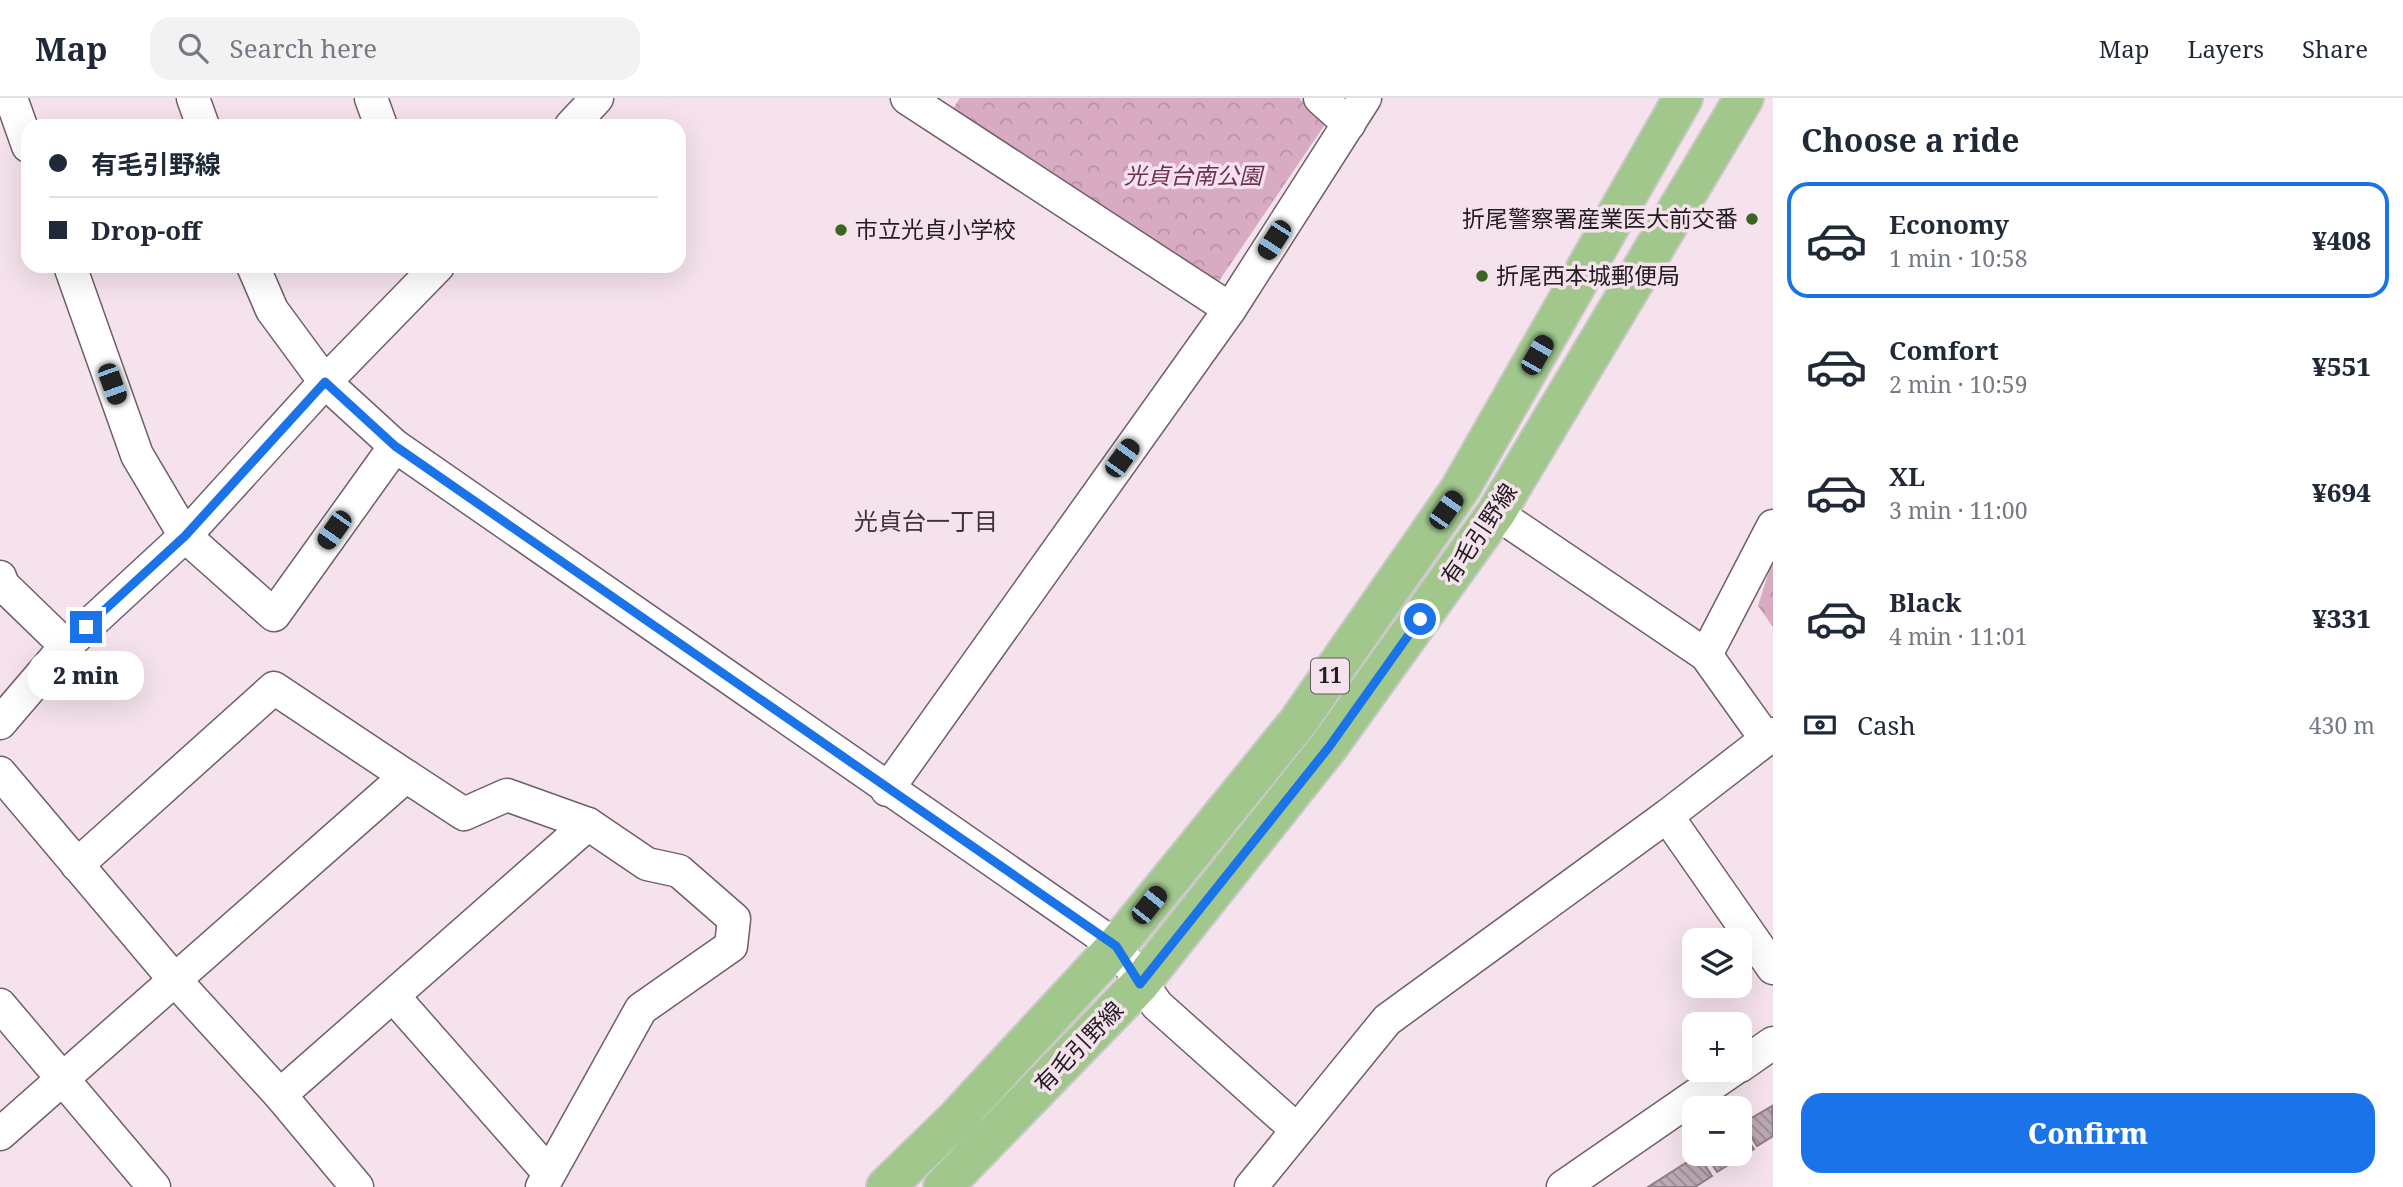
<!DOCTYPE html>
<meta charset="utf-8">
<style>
:root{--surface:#fff;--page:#f2f2f3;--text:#1f2937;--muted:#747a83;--line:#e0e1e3;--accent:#1a73e8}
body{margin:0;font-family:"Noto Serif","Noto Sans JP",serif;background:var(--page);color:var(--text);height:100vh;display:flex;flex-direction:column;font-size:26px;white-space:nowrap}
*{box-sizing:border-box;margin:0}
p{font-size:23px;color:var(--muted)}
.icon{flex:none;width:38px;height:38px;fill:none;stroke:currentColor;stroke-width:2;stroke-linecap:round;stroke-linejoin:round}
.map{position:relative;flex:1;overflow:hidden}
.panel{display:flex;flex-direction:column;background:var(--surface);width:630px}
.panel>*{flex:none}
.hud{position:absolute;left:21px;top:21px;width:665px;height:154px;border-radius:21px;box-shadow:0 7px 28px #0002;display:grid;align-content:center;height:154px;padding:0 28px;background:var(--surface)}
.fabs{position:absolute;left:1682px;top:830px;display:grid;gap:14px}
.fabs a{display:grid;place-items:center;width:70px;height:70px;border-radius:14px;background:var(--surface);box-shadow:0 7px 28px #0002;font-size:35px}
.end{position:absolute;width:32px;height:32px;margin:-16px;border:9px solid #1a73e8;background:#fff;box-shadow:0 0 0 4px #fff}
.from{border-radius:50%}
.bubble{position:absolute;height:49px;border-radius:21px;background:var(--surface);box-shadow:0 7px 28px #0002;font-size:23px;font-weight:800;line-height:49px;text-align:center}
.car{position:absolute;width:21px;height:42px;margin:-21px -10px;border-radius:9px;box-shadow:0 0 5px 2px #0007;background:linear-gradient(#222 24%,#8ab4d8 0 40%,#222 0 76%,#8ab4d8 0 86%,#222 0)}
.hud b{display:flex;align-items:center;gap:24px;height:66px;font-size:26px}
.hud b+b{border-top:2px solid var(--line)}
.hud i{width:18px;height:18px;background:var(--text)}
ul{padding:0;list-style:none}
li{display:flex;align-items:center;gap:21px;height:116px;margin:0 14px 10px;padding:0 14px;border:4px solid transparent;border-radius:21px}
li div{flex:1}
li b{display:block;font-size:26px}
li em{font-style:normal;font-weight:800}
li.on{border-color:var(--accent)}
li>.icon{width:63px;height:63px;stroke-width:1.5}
h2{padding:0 28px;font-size:32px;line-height:84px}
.pay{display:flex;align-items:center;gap:18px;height:77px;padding:0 28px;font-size:26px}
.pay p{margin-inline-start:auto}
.action{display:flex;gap:14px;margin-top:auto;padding:14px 28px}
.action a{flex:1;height:80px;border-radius:21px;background:var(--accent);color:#fff;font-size:28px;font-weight:800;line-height:80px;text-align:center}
header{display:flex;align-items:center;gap:42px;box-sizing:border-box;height:98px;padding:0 35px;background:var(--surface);border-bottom:2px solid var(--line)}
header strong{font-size:33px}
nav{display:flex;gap:38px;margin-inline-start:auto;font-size:24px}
.search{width:490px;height:63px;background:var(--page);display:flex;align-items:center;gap:18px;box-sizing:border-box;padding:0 24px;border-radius:21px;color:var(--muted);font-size:26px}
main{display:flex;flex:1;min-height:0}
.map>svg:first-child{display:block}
.park{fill:url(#park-crowns)}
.building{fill:url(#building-back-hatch);stroke:#8f7e86;stroke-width:2}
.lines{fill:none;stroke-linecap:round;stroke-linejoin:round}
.minor-casing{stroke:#705f68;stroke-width:35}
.major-casing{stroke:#cac9c9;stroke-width:42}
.minor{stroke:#fff;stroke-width:32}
.major{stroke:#a1c78c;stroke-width:38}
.route{stroke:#1a73e8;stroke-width:9}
.poi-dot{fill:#3a6522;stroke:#f5e2ec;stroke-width:2.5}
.labels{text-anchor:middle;stroke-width:7;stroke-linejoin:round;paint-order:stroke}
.shield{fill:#f5e2ec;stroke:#62575d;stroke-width:2}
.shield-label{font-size:21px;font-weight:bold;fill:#231c20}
.park-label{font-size:23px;font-style:italic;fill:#6b3053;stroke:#f5e2ec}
.poi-label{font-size:23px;fill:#231c20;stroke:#f5e2ec;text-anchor:start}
.street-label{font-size:23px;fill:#231c20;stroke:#f5e2ec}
.neighbourhood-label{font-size:24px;fill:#41323a;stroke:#f5e2ec}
</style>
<header>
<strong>Map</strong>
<div class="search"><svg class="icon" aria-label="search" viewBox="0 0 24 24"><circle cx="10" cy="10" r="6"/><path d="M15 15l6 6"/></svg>Search here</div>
<nav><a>Map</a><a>Layers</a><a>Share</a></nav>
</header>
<main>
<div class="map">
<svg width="1773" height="1089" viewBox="0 0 1773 1089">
<defs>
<pattern id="park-crowns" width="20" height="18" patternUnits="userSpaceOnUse" patternTransform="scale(1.75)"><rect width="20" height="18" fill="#d8abc3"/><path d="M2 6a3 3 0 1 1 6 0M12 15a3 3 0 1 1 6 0" fill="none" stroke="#b993a7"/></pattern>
<pattern id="building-back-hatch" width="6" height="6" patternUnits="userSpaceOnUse" patternTransform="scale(1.75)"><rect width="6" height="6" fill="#bdabb4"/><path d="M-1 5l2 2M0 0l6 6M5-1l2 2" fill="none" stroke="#998a92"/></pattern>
</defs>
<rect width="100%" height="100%" fill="#f5e2ec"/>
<!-- park -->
<g class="park">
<path d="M960 0H1299L1326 25 1217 186 949 17Z"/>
<path d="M1773 460V529L1758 508Z"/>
</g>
<!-- building -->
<g class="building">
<path d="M1772 1008 1773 1038 1757 1048 1743 1025Z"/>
<path d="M1740 1031 1754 1051 1717 1074 1705 1055H1740Z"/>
<path d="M1698 1057 1712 1078 1695 1089H1648Z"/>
</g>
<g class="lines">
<defs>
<g id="minor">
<path d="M11 0 28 48"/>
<path d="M193 0 203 28"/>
<path d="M371 0 381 28"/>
<path d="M907 0 1230 211"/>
<path d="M1320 0 1349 26"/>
<path d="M571 28 597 0"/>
<path d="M70 168 137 357 185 438 274 517 395 348"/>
<path d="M253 168 272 212 325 284 395 348 1116 848 1157 907 1297 1032"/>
<path d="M1496 415 1706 557 1766 641"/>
<path d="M0 479 3 487 66 548"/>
<path d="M1706 557 1773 428"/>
<path d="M0 625 66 548 185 438 325 284 438 168"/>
<path d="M0 675 174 881 280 997 357 1089"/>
<path d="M887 692 1230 211 1365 0"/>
<path d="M1667 718 1773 870"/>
<path d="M77 767 274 590 406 678"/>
<path d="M394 899 548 1074"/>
<path d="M0 907 154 1089"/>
<path d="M1740 968 1773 945"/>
<path d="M280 997 588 726"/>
<path d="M0 1036 406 678 464 716 507 697 588 726 647 766 679 773 734 821 731 848 641 911 542 1089"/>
<path d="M1251 1089 1387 922 1667 718 1773 636"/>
<path d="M1563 1089 1734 971"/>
</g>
<g id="major">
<path d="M886 1089 956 1021 1116 848 1298 624 1460 391 1683 0"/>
<path d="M943 1089 1140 886 1329 648 1496 415 1744 0"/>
</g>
</defs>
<!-- minor casing -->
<use href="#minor" class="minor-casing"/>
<!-- major casing -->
<use href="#major" class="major-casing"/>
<!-- minor -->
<use href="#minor" class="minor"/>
<!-- major -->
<use href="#major" class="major"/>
</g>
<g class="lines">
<!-- route -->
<path class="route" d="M86 529 185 438 325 284 395 348 1116 848 1140 886 1329 649 1420 521"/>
</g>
<!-- markers -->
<g class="poi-dot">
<circle cx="1752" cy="121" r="7"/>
<circle cx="841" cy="132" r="7"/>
<circle cx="1482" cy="178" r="7"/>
</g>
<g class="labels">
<!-- shield labels -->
<rect class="shield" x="1311" y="560.5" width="38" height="35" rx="5"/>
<g class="shield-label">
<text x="1330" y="585">11</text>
</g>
<!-- park labels -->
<g class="park-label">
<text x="1193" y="86">光貞台南公園</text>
</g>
<!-- poi labels -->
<g class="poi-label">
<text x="1738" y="129" text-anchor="end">折尾警察署産業医大前交番</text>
<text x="855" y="140">市立光貞小学校</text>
<text x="1496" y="186">折尾西本城郵便局</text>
</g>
<!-- street labels -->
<g class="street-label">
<text transform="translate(1479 436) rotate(-56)" y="8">有毛引野線</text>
<text transform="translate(1079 949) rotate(-46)" y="8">有毛引野線</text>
</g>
<!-- neighbourhood labels -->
<g class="neighbourhood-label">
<text x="926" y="432">光貞台一丁目</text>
</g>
</g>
</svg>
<div class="fabs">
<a><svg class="icon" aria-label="layers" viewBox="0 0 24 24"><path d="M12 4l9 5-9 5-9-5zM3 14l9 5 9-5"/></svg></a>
<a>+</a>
<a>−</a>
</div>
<i class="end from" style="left:1420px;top:521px"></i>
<i class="end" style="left:86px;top:529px"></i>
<div class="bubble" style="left:28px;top:553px;width:116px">2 min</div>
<i class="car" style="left:1274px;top:142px;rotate:213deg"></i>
<i class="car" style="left:1537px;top:257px;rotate:30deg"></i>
<i class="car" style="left:112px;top:286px;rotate:160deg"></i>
<i class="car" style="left:1122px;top:360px;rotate:36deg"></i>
<i class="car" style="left:1446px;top:412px;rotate:35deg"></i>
<i class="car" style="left:334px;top:432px;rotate:215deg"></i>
<i class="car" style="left:1149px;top:807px;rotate:39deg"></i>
<div class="hud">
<b><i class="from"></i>有毛引野線</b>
<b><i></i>Drop-off</b>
</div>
</div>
<section class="panel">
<h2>Choose a ride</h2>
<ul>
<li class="on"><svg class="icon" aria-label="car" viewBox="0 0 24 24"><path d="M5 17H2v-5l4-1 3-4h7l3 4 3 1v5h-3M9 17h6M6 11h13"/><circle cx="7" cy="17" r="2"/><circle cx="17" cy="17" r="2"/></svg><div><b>Economy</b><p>1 min · 10:58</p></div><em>¥408</em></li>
<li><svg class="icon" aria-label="car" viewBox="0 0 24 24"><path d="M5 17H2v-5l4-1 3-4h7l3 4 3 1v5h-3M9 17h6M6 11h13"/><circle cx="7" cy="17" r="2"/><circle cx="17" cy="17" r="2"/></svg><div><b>Comfort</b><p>2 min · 10:59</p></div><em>¥551</em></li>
<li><svg class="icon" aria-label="car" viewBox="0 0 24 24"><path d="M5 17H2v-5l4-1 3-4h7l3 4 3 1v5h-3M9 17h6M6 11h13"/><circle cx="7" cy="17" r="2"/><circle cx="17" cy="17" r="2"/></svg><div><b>XL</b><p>3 min · 11:00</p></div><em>¥694</em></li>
<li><svg class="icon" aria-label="car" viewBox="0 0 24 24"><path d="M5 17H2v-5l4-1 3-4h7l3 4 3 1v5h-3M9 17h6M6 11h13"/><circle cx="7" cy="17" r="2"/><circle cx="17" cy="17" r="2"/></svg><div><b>Black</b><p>4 min · 11:01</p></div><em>¥331</em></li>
</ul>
<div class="pay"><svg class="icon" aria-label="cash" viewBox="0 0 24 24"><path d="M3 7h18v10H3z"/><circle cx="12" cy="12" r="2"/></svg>Cash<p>430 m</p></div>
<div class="action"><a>Confirm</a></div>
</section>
</main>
